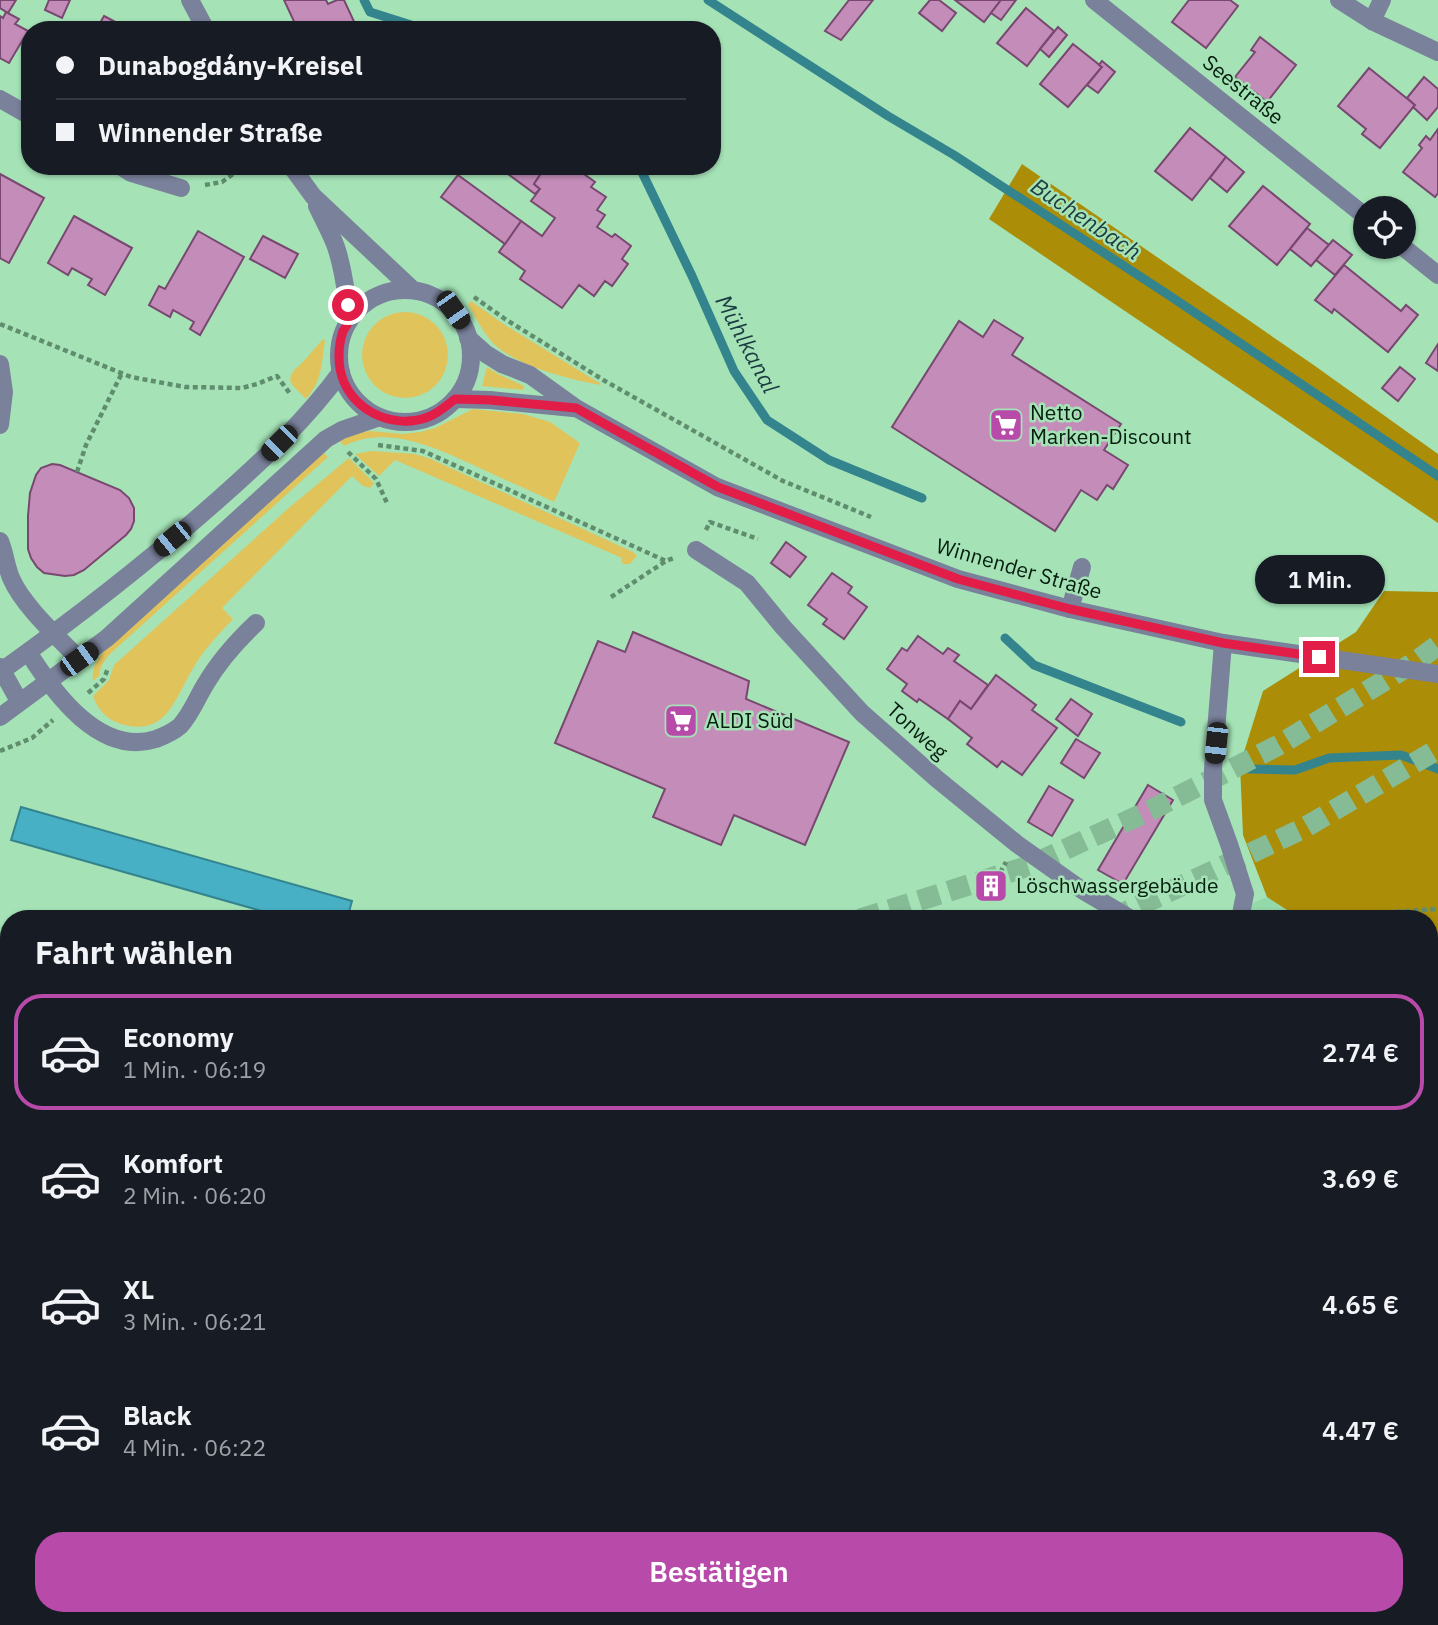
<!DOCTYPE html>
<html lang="de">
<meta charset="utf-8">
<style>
:root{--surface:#171b24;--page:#20242c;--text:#f1f3f6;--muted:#9ea1a6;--line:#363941;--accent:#b84aa9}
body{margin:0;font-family:"IBM Plex Sans",sans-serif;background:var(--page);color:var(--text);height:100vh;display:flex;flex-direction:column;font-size:26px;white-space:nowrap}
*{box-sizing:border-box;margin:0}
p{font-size:23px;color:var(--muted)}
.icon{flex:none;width:38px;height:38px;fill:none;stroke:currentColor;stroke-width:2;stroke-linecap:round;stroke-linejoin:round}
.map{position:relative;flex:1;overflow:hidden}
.drawer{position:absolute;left:0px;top:910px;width:1438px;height:716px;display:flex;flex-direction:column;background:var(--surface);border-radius:28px 28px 0 0;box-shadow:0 2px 5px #0004}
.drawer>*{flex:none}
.top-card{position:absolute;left:21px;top:21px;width:700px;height:154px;border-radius:28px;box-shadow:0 2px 5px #0004;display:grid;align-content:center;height:154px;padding:0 35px;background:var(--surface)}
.fabs{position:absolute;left:1353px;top:196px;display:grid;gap:14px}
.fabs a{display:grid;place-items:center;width:63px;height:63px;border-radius:50%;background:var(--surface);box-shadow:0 2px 5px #0004;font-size:35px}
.end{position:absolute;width:32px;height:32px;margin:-16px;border:9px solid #e11d48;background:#fff;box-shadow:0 0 0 4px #fff}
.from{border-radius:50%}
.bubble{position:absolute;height:49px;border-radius:24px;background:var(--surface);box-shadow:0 2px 5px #0004;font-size:23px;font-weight:600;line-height:49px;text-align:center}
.car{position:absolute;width:21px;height:42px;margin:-21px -10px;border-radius:9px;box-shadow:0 0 5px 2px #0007;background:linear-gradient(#222 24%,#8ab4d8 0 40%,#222 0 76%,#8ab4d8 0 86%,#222 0)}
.top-card b{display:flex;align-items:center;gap:24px;height:66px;font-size:26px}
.top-card b+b{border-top:2px solid var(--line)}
.top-card i{width:18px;height:18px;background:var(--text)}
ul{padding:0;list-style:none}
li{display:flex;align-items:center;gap:21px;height:116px;margin:0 14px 10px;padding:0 21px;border:4px solid transparent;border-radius:28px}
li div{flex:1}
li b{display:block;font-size:26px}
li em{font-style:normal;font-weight:600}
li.selected{border-color:var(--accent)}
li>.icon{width:63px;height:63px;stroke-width:1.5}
h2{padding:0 35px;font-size:32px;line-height:84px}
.button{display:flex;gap:14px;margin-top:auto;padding:14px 35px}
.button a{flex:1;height:80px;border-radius:28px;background:var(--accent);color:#fff;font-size:28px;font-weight:600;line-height:80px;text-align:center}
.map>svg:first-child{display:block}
.built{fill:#94d9a9}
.green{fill:#e1c35c}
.forest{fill:#ab8d08}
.water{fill:#48b0c5;stroke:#34848e;stroke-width:2}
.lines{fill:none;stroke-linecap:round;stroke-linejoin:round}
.stream{stroke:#34848e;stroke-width:9}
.building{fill:#c48db9;stroke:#794870;stroke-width:2}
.highway-tunnel{stroke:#85bc95;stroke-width:21;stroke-dasharray:21 10;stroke-linecap:butt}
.path{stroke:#5f8d6e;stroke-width:4.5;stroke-dasharray:5 3.5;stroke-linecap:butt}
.minor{stroke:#7a819b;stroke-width:18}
.route{stroke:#e11d48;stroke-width:9}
.labels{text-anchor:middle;stroke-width:5;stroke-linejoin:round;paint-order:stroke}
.street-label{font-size:21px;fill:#051e0f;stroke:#a5e3b7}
.poi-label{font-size:21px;fill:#051e0f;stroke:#a5e3b7;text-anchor:start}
.water-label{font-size:23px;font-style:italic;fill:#1c3c42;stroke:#a5e3b7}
</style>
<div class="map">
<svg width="1438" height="1625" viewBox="0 0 1438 1625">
<rect width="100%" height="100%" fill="#a5e3b7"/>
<!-- built -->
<g class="built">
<path d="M1267 897 1301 919H1220Z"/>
<path d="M1430 960H1438V1625H0V1414L9 1409V1617H1430Z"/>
</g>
<!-- green -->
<g class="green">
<path d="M471 301 502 323 601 384 600 385C570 380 512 365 491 341 482 330 475 317 468 304Z"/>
<circle cx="405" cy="355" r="43"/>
<path d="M323 339 325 341C321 364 323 380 306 399L293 386 290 380 291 375 294 370 302 363Z"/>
<path d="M487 367 498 374 524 386 523 390 482 386Z"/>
<path d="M473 409 523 414 550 422 580 443 554 502C531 491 507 481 484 470 442 451 390 423 344 446L340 441 357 433 371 431 402 434 420 432 435 428Z"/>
<path d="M372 451 415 454 431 459 633 552 637 556 630 564H623L621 561 622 558 395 460 379 476 355 454Z"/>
<path d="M323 452 328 457 110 654C104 661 100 666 99 676L93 681C91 667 98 658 106 649Z"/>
<path d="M349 458 374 483 370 488 363 486 352 476 222 608 233 619C220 633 205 648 195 665 175 697 167 740 118 723 105 718 97 708 93 696L109 680 114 665 291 506Z"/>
</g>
<!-- forest -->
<g class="forest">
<path d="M1022 164 1315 366 1438 454V523L989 219Z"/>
<path d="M1384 591 1438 592V960H1430V919H1301L1267 897 1243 835 1240 765 1263 691 1356 632Z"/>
</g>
<!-- water -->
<path class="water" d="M21 807 352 901 347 919H290L11 840Z"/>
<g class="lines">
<!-- stream -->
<g class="stream">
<path d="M364 0 370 12 427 30"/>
<path d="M708 0 888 116 954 155 1167 294 1438 476"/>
<path d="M639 166 692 276 734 371 767 420 829 460 922 498"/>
<path d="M1005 638 1034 665 1181 722"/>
<path d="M1249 769 1295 770 1329 758 1401 755 1438 769"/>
</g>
</g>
<!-- building -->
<g class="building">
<path d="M0 0H16L8 13 0 8Z"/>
<path d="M49 0H70L62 18 45 10Z"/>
<path d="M284 0H326L328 4 337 0H344L357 28 353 30H298Z"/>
<path d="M849 0H873L841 40 825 31Z"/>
<path d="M930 0H939L956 13 942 31 919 13Z"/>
<path d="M955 0H1001L984 22Z"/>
<path d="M1001 0H1016L1001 20 991 13Z"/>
<path d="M1189 0H1230L1238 6 1206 48 1172 22Z"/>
<path d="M1026 8 1054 31 1027 66 997 43Z"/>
<path d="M6 12 19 19 15 24 28 31 9 63 0 58V16L3 18Z"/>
<path d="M104 16 129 29V30H96Z"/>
<path d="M1058 27 1067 35 1049 57 1040 49Z"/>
<path d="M1260 37 1296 65 1267 102 1235 77 1255 52 1251 50Z"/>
<path d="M1073 44 1102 67 1068 107 1040 84Z"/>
<path d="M1102 61 1115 72 1098 93 1087 85 1102 67 1099 65Z"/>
<path d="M1369 68 1415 105 1380 148 1362 134 1366 129 1338 106Z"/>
<path d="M1424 77 1438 89V107L1427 120 1413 107 1415 105 1407 98Z"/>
<path d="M1190 128 1226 157 1192 200 1155 171Z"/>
<path d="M1438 129V193L1435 197 1403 172 1422 148 1419 145 1426 136 1430 140Z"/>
<path d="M1226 157 1244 172 1227 192 1210 178Z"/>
<path d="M497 166H544L545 167 534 184 540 189 535 194Z"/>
<path d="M546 166H565L571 171 574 167 595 182 591 187 606 197 597 210 605 215 597 227 612 237 615 234 631 246 622 259 628 264 612 286 605 281 594 296 579 285 562 308 520 279 525 271 499 252 521 221 542 236 555 218 531 201 540 189 534 184Z"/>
<path d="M0 174 44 198 9 263 0 258Z"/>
<path d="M458 175 521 221 505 244 441 197Z"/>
<path d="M1263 186 1310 224 1277 265 1229 226Z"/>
<path d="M74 216 132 248 105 295 88 285 92 279 72 268 68 275 48 263Z"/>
<path d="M1307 228 1329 245 1311 266 1290 249Z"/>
<path d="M198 231 244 257 200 335 190 329 194 322 173 310 170 317 149 305 159 286 165 289Z"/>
<path d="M263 236 298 254 285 278 250 259Z"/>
<path d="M1333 240 1352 255 1335 275 1316 260Z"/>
<path d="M1344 265 1401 311 1406 305 1418 315 1388 352 1334 309 1332 313 1315 300Z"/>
<path d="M994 320 1023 338 1012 355 1121 424 1104 450 1128 465 1113 489 1107 485 1097 500 1081 490 1055 531 892 427 959 321 983 337Z"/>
<path d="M1438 344V371L1426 363Z"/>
<path d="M1400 367 1415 379 1398 401 1382 388Z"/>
<path d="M52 464 60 465 120 490 129 498 134 508V521L131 529 126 535 84 570 74 575 65 576 44 573 37 567 31 558 28 549V516L30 493 36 475 41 468Z"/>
<path d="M786 542 806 557 790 577 771 563Z"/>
<path d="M832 573 852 587 848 593 867 607 844 639 823 624 827 619 808 605Z"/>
<path d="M633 632 749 681 746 699 849 742 805 845 734 815 721 845 653 817 665 789 555 743 598 641 625 652Z"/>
<path d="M918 636 943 654 948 648 959 655 954 661 988 685 971 709 960 701 948 719 919 699 917 702 902 691 907 684 887 669 902 648 907 651Z"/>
<path d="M996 675 1036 705 1032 710 1057 728 1022 775 1002 761 997 767 967 744 972 738 948 719 960 701 971 709Z"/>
<path d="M1071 699 1092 714 1078 736 1056 719Z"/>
<path d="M1076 739 1100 753 1084 778 1061 763Z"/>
<path d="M1148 785 1173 800 1123 884 1098 870Z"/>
<path d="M1049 786 1073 800 1052 836 1028 822Z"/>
<path d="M990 874 1003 885 992 898 978 888Z"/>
<path d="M1430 1136 1438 1137V1231L1430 1230Z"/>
<path d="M1430 1334 1438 1335V1386L1430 1385Z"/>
<path d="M1430 1426 1438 1427V1482H1430Z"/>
<path d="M1430 1539 1438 1540V1594L1430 1593Z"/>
<path d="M520 1617H799L798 1625H519Z"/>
<path d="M1252 1617H1408L1407 1625H1251Z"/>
</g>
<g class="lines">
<!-- highway-tunnel -->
<g class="highway-tunnel">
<path d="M860 919 1029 866 1153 809 1279 745 1415 662 1438 645"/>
<path d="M1111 919 1304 828 1438 749"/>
<path d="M0 1194 9 1189"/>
<path d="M0 1261 9 1256"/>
</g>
<!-- path -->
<g class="path">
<path d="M205 185 222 182 244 166"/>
<path d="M474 297 505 319 605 381 783 481 871 517"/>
<path d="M0 324 131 377 185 387 242 388 257 384 277 376 291 395"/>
<path d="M378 445 423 451 666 561"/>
<path d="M348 452 376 479 387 503"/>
<path d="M77 472 86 445 122 373"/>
<path d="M706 530 710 522 758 539"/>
<path d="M611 597 666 561 676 557"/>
<path d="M88 693 104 679 108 668"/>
<path d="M0 751 32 738 53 720"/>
<path d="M996 880 1006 862"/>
<path d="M1329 919 1345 915 1438 909"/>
</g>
<!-- minor -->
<g class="minor">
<path d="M190 0 206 30"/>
<path d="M1094 0 1365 216"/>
<path d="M1339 0 1372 21 1438 52"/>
<path d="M1372 21 1382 0"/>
<path d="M0 99 30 116"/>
<path d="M120 166 131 173 181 188"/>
<path d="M291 166 313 196 413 290"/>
<path d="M317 206C323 219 331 233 336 247 344 271 347 296 349 321"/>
<path d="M1403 247 1438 275"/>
<circle cx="405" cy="356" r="66"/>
<path d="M468 338 486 354 502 364 530 375 576 408 717 487 958 579 1070 609 1223 643 1438 674"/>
<path d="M0 364 4 392 0 425"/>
<path d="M455 399 490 400 573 408"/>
<path d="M0 541C5 553 6 566 11 578 23 606 58 637 79 659"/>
<path d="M696 550 747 583 783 627 862 713 937 779 1017 844 1082 890 1131 919"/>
<path d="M1070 609 1082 567"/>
<path d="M1223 643 1213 769V800L1229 844 1245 894 1240 919"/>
<path d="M28 652C54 693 100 757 156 739 164 736 173 732 180 726 191 714 197 698 205 685 219 661 237 641 256 623"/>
<path d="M0 667 19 701"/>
<path d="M0 672C76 618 149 561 219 499 263 460 306 420 341 372"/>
<path d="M0 717 107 638 326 439 342 430 380 417"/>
<path d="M1430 972H1438"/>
<path d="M1430 1409 1438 1410"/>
<path d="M1169 1625 1170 1617"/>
</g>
</g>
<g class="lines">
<!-- route -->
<path class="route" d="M348 305C348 310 350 317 348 321 348 325 345 328 343 331 339 343 338 356 340 369 347 408 391 431 428 417 439 413 446 406 455 399L490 400 576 408 718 487 958 579 1070 609 1223 643 1319 657"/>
</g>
<!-- icons -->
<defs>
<symbol id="supermarket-square" viewBox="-11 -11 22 22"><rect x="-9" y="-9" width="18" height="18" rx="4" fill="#b84aa9" stroke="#a5e3b7"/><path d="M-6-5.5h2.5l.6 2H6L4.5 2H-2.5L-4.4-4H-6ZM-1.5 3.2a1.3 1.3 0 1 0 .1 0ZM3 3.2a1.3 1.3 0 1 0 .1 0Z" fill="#fff"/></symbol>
<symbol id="building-square" viewBox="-11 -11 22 22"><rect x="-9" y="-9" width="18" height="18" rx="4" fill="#b84aa9" stroke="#a5e3b7"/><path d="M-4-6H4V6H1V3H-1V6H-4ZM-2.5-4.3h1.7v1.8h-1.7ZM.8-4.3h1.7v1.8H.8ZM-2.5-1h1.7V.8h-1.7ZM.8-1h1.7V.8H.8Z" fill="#fff"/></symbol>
</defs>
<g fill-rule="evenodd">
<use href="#supermarket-square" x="987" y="406" width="38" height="38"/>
<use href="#supermarket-square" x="662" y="702" width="38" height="38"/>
<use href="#building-square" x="972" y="867" width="38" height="38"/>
</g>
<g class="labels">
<!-- street labels -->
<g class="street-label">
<text transform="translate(1243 90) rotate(39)" y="7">Seestraße</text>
<text transform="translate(1019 569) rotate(16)" y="7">Winnender Straße</text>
<text transform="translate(917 731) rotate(42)" y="7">Tonweg</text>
</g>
<!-- poi labels -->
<g class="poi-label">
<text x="1030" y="420">Netto<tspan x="1030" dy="24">Marken-Discount</tspan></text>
<text x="706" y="728">ALDI Süd</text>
<text x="1016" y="893">Löschwassergebäude</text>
</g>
<!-- water labels -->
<g class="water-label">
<text transform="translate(1086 219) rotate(34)" y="8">Buchenbach</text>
<text transform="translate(747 344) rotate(62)" y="8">Mühlkanal</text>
</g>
</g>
</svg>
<div class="fabs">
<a><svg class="icon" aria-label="locate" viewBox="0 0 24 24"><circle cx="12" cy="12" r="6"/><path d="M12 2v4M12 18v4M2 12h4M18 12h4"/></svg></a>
</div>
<i class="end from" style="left:348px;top:305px"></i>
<i class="end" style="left:1319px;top:657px"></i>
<div class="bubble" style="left:1255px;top:555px;width:130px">1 Min.</div>
<i class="car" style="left:453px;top:310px;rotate:145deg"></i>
<i class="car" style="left:279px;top:443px;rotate:225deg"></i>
<i class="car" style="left:172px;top:539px;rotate:231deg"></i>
<i class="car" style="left:79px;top:659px;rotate:54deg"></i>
<i class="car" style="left:1216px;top:743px;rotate:186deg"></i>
<div class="top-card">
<b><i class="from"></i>Dunabogdány-Kreisel</b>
<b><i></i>Winnender Straße</b>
</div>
<section class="drawer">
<h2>Fahrt wählen</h2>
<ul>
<li class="selected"><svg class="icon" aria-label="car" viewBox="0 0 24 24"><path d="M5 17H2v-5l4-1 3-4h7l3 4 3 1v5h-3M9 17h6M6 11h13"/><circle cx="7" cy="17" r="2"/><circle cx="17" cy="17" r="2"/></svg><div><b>Economy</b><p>1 Min. · 06:19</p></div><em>2.74 €</em></li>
<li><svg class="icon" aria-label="car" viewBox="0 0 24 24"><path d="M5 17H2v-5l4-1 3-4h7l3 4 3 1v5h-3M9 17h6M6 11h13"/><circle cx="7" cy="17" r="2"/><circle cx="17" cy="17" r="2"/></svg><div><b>Komfort</b><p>2 Min. · 06:20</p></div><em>3.69 €</em></li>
<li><svg class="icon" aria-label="car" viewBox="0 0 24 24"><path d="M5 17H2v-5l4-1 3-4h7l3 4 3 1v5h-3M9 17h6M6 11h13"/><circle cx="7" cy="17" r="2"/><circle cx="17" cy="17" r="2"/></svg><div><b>XL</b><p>3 Min. · 06:21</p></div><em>4.65 €</em></li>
<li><svg class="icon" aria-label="car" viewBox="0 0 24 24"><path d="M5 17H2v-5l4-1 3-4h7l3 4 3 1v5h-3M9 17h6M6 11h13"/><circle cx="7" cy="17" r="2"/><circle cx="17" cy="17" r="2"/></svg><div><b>Black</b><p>4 Min. · 06:22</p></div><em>4.47 €</em></li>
</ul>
<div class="button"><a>Bestätigen</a></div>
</section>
</div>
